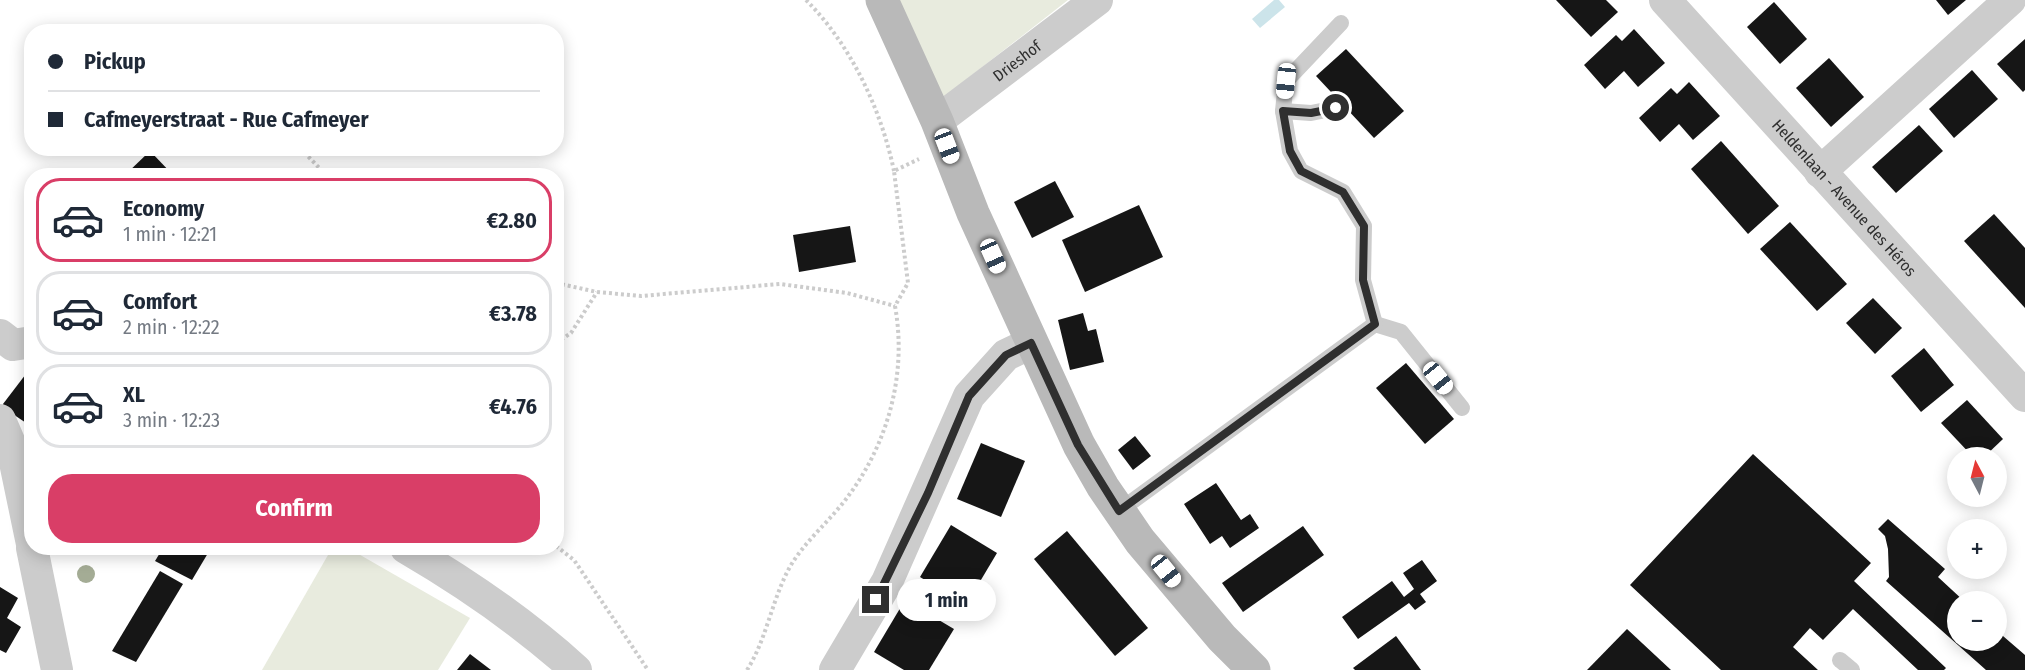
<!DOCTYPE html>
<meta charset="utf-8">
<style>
:root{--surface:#fff;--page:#f2f2f3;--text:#1f2937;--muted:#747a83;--line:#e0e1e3;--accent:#d93e67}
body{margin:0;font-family:"Fira Sans Condensed",sans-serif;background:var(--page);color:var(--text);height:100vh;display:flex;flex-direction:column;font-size:22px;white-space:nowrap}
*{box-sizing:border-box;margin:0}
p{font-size:20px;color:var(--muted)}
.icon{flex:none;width:33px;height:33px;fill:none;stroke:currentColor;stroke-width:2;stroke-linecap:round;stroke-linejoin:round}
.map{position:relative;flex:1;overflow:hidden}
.sheet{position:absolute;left:24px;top:168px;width:540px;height:387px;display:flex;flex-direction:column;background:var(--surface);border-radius:24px;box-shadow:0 3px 15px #0003}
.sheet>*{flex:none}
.guide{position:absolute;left:24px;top:24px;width:540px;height:132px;border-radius:24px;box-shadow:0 3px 15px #0003;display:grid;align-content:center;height:132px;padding:0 24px;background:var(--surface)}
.needle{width:39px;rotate:353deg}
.controls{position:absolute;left:1947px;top:447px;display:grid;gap:12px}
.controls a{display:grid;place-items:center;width:60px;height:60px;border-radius:50%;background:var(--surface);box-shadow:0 3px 15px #0003;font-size:30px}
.end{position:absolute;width:27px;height:27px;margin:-14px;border:8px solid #2f2f2f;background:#fff;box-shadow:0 0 0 3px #fff}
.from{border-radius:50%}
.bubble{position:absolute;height:42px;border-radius:21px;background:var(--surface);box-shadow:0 3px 15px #0003;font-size:20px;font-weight:700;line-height:42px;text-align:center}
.car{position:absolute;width:18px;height:36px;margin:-18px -9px;border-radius:8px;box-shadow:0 0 4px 2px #0007;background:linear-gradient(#fff 24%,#345 0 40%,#fff 0 76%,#345 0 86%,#fff 0)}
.guide b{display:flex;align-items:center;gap:21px;height:57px;font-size:22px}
.guide b+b{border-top:2px solid var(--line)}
.guide i{width:15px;height:15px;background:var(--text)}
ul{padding:10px 0 0;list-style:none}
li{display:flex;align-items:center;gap:18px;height:84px;margin:0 12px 9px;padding:0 12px;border:3px solid var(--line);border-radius:24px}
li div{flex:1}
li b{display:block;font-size:22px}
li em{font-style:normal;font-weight:700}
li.current{border-color:var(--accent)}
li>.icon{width:54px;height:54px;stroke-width:1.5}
.cta{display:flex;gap:12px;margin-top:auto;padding:12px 24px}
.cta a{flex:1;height:69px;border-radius:24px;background:var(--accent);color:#fff;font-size:24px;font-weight:700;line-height:69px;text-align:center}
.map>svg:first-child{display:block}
.green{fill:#e8ebde}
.water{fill:#cce4ea}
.building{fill:#161616}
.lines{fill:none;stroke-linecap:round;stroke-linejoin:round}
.path{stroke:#ccc;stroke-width:4;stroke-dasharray:3 3;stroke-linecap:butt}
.lane{stroke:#ccc;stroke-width:16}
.street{stroke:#ccc;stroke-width:32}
.secondary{stroke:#b9b9b9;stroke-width:33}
.tree{fill:#a4ac95}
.route{stroke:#2f2f2f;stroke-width:8}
.labels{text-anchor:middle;stroke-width:6;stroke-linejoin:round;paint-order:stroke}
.street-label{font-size:16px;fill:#2f2f2f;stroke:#fff}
</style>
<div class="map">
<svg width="2025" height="670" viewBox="0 0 2025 670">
<rect width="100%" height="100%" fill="#fff"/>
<!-- green -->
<g class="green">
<path d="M893 0H1068L944 97Z"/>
<path d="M332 548H348L470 618 438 670H262Z"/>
</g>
<!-- water -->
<path class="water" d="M1274 0H1279L1285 7 1260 28 1252 19Z"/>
<!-- building -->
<g class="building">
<path d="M1556 0H1606L1618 12 1591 37Z"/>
<path d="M1936 0H1966L1948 15Z"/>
<path d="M1774 2 1807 39 1780 64 1747 27Z"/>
<path d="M1634 29 1665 63 1638 87 1624 71 1605 89 1584 65 1616 35 1622 41Z"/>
<path d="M2025 39V90L2023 92 1997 64Z"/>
<path d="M1346 49 1404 111 1374 138 1316 76Z"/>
<path d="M1829 58 1864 97 1831 127 1796 88Z"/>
<path d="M1972 70 1998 99 1954 138 1929 109Z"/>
<path d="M1689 82 1720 116 1693 140 1679 124 1660 142 1639 118 1671 88 1677 94Z"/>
<path d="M1919 125 1943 151 1896 193 1872 167Z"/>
<path d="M1721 141 1779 206 1748 234 1691 169Z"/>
<path d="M150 151 174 176H124Z"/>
<path d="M1055 181 1074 217 1032 238 1014 202Z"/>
<path d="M1139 205 1163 257 1085 292 1062 240Z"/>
<path d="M1994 214 2025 248V308L1964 241Z"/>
<path d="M1790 222 1847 284 1817 311 1760 249Z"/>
<path d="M850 226 856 262 799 272 793 235Z"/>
<path d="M1873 298 1902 328 1875 354 1846 323Z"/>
<path d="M1083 313 1088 331 1096 329 1104 362 1070 370 1058 320Z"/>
<path d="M1924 348 1954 385 1921 412 1891 376Z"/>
<path d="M1406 363 1454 419 1425 444 1376 388Z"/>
<path d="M32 366V427L4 408 3 404Z"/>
<path d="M1967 400 2003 439 1983 458H1974L1941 423Z"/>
<path d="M1135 436 1151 456 1133 470 1118 450Z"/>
<path d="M981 443 1025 461 1001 517 957 499Z"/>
<path d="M1753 454 1871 563 1854 581 1946 668 1944 670H1918L1853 609 1823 640 1810 628 1793 647 1818 670H1721L1630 585Z"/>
<path d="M1216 483 1241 520 1250 514 1259 528 1230 548 1222 536 1210 544 1184 504Z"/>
<path d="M1888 519 1945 569 1938 577 1965 602H1958V640H1996V630L2025 655V670H1986L1886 581 1889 577 1888 549 1885 536 1878 529Z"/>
<path d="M951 525 997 553 966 605 920 577Z"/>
<path d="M1303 526 1324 555 1243 612 1222 583Z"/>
<path d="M1067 531 1148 628 1115 656 1034 559Z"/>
<path d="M163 548H211L192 580 155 561Z"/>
<path d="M1422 560 1437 581 1420 594 1426 602 1415 610 1409 603 1358 639 1342 617 1392 581 1404 597 1414 589 1403 573Z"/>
<path d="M160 571 183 584 136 662 112 651Z"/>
<path d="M0 587 18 598 7 618 21 627 6 653 0 650Z"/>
<path d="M905 600 954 629 929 670H904L874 652Z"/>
<path d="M1627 629 1671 670H1587Z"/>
<path d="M1396 636 1421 670H1355L1353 668Z"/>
<path d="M470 654 491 670H457Z"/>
</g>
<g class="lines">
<!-- path -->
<g class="path">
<path d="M806 0C851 45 881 109 894 171"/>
<path d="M300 148 327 176"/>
<path d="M556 283 597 292 641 296 780 284 847 293 895 306"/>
<path d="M556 343 571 333 597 292"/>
<path d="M556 546 574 560 648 670"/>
<path d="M747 670C767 639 772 598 791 565 806 540 832 519 849 495 889 441 907 372 895 306L908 283 894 171 919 159"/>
</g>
<!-- lane -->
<g class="lane">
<path d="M1283 111 1311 113 1336 108"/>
<path d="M1375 324 1401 332 1462 408"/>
<path d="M1119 511 1375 324 1363 280 1364 226 1343 192 1301 171 1290 151 1283 111 1286 81 1341 23"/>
<path d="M1840 660 1852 670"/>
</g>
<!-- street -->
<g class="street">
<path id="s1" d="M1665 0 2025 396"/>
<path id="s2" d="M937 121 1097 0"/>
<path d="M1820 172 2010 0"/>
<path d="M0 335 13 345 32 342"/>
<path d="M0 420 12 448 32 544"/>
<path d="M32 548 57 670"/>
<path d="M406 548C466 583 524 623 576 670"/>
<path d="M835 670 887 582 969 396 1006 355 1031 343"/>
</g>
<!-- secondary -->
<path class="secondary" d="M882 0 937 121 973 213 1079 445 1103 487 1140 541 1222 638 1254 670"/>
</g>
<!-- trees -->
<circle class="tree" cx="86" cy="574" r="9"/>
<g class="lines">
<!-- route -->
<path class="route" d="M876 600 928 493 969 396 1006 355 1031 343 1078 445 1119 511 1375 324 1363 280 1364 226 1343 192 1301 171 1290 151 1283 111 1311 113 1336 108"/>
</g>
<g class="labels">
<!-- street labels -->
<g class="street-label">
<text dy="6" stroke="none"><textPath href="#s2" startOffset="100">Drieshof</textPath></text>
<text dy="6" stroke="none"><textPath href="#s1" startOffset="267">Heldenlaan - Avenue des Héros</textPath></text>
</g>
</g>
</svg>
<div class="controls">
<a><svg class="needle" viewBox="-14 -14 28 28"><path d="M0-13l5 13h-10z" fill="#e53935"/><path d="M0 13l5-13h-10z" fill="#747a83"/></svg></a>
<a>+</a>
<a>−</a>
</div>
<i class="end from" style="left:1336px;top:108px"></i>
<i class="end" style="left:876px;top:600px"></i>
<div class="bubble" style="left:897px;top:579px;width:99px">1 min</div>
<i class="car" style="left:1286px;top:81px;rotate:186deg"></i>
<i class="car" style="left:947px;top:146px;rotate:159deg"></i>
<i class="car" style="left:993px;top:256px;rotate:156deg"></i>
<i class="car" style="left:1438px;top:378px;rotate:141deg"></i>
<i class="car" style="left:1166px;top:571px;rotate:141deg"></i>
<div class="guide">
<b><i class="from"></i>Pickup</b>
<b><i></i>Cafmeyerstraat - Rue Cafmeyer</b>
</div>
<section class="sheet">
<ul>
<li class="current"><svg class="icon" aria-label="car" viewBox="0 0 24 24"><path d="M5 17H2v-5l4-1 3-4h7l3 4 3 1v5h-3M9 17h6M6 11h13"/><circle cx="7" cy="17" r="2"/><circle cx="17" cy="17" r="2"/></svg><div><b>Economy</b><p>1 min · 12:21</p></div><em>€2.80</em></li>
<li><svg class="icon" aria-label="car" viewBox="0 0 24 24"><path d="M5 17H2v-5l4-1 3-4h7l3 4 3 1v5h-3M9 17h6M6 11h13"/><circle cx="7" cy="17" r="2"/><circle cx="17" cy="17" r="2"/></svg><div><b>Comfort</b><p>2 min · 12:22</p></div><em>€3.78</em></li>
<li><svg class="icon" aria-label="car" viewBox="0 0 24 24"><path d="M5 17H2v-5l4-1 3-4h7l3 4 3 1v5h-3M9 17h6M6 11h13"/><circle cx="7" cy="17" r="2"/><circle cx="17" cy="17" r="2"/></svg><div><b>XL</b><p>3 min · 12:23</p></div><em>€4.76</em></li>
</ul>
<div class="cta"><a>Confirm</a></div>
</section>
</div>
